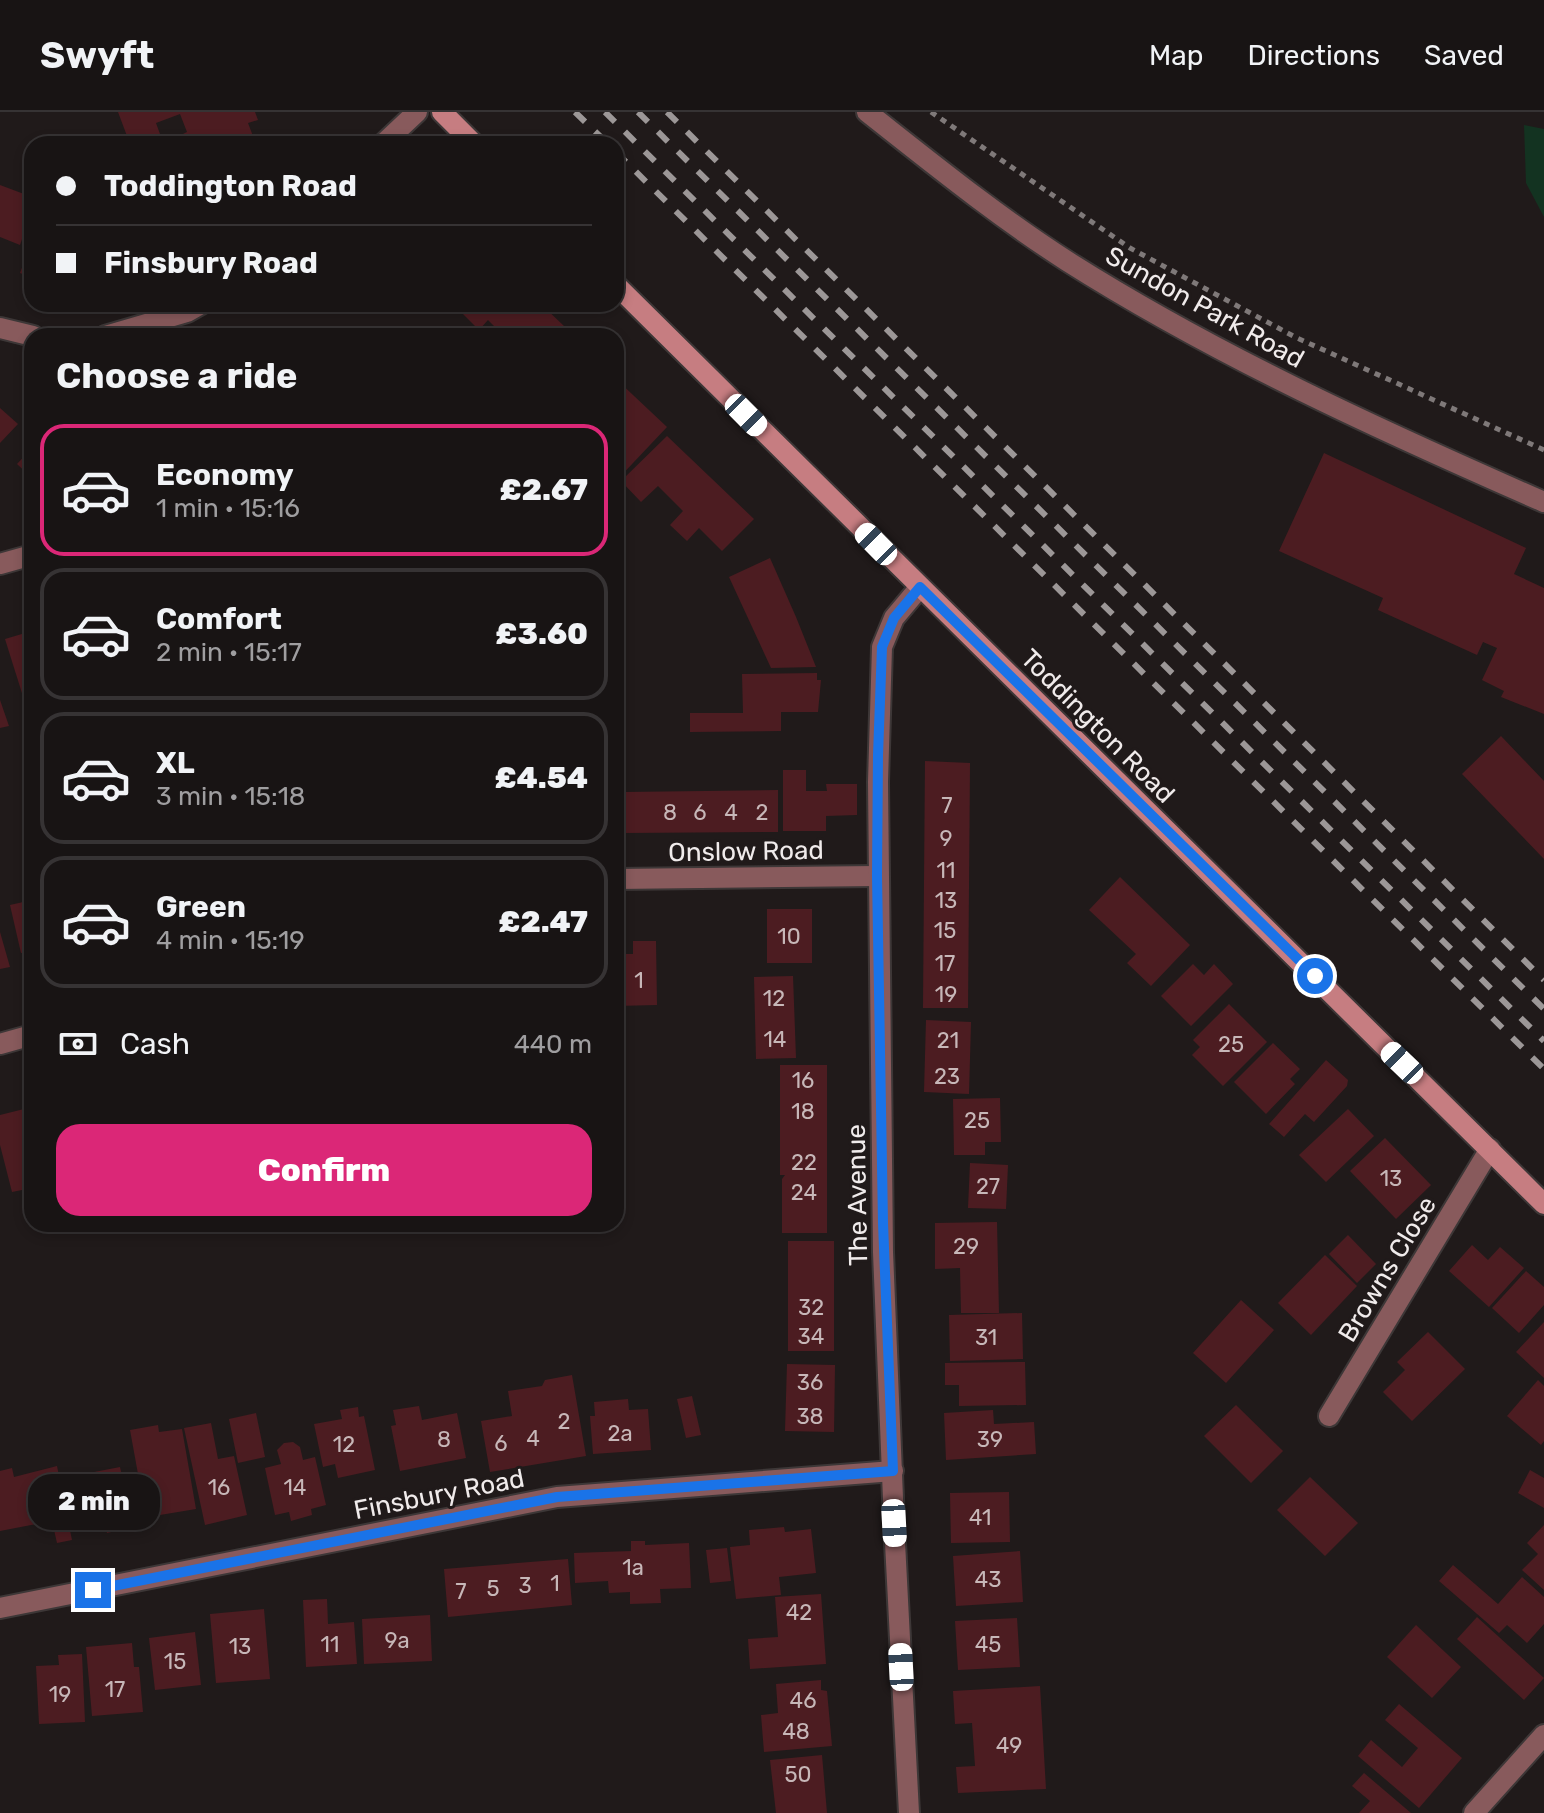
<!DOCTYPE html>
<meta charset="utf-8">
<style>
:root{--surface:#181414;--page:#211d1d;--text:#f1f3f6;--muted:#9f9ea0;--line:#363334;--accent:#db2777}
body{margin:0;font-family:Rubik,sans-serif;background:var(--page);color:var(--text);height:100vh;display:flex;flex-direction:column;font-size:30px;white-space:nowrap}
*{box-sizing:border-box;margin:0}
p{font-size:26px;color:var(--muted)}
.icon{flex:none;width:44px;height:44px;fill:none;stroke:currentColor;stroke-width:2;stroke-linecap:round;stroke-linejoin:round}
.map{position:relative;flex:1;overflow:hidden}
.details{position:absolute;left:24px;top:216px;width:600px;height:904px;display:flex;flex-direction:column;background:var(--surface);border-radius:24px;box-shadow:0 4px 12px #0003,0 0 0 2px var(--line)}
.details>*{flex:none}
.top-card{position:absolute;left:24px;top:24px;width:600px;height:176px;border-radius:24px;box-shadow:0 4px 12px #0003,0 0 0 2px var(--line);display:grid;align-content:center;height:176px;padding:0 32px;background:var(--surface)}
.end{position:absolute;width:36px;height:36px;margin:-18px;border:10px solid #1a73e8;background:#fff;box-shadow:0 0 0 4px #fff}
.from{border-radius:50%}
.bubble{position:absolute;height:56px;border-radius:24px;background:var(--surface);box-shadow:0 4px 12px #0003,0 0 0 2px var(--line);font-size:26px;font-weight:800;line-height:56px;text-align:center}
.car{position:absolute;width:24px;height:48px;margin:-24px -12px;border-radius:10px;box-shadow:0 0 6px 2px #0007;background:linear-gradient(#fff 24%,#345 0 40%,#fff 0 76%,#345 0 86%,#fff 0)}
.top-card b{display:flex;align-items:center;gap:28px;height:76px;font-size:30px}
.top-card b+b{border-top:2px solid var(--line)}
.top-card i{width:20px;height:20px;background:var(--text)}
ul{padding:0;list-style:none}
li{display:flex;align-items:center;gap:24px;height:132px;margin:0 16px 12px;padding:0 16px;border:4px solid var(--line);border-radius:24px}
li div{flex:1}
li b{display:block;font-size:30px}
li em{font-style:normal;font-weight:800}
li.active{border-color:var(--accent)}
li>.icon{width:72px;height:72px;stroke-width:1.5}
h2{padding:0 32px;font-size:36px;line-height:96px}
.pay{display:flex;align-items:center;gap:20px;height:88px;padding:0 32px;font-size:30px}
.pay p{margin-inline-start:auto}
.button{display:flex;gap:16px;margin-top:auto;padding:16px 32px}
.button a{flex:1;height:92px;border-radius:24px;background:var(--accent);color:#fff;font-size:32px;font-weight:800;line-height:92px;text-align:center}
header{display:flex;align-items:center;gap:48px;box-sizing:border-box;height:112px;padding:0 40px;background:var(--surface);border-bottom:2px solid var(--line)}
header strong{font-size:38px}
nav{display:flex;gap:44px;margin-inline-start:auto;font-size:28px}
.map>svg:first-child{display:block}
.green{fill:#133321}
.building{fill:#4c1c21}
.lines{fill:none;stroke-linecap:round;stroke-linejoin:round}
.minor-casing{stroke:#3d3737;stroke-width:24}
.tertiary-casing{stroke:#3d3737;stroke-width:24}
.secondary-casing{stroke:#3d3737;stroke-width:24}
.path{stroke:#7f7979;stroke-width:5;stroke-dasharray:6 6;stroke-linecap:butt}
.minor{stroke:#885a5c;stroke-width:20}
.tertiary{stroke:#885a5c;stroke-width:20}
.secondary{stroke:#c67d81;stroke-width:20}
.rail{stroke:#9c9797;stroke-width:6;stroke-dasharray:14 14;stroke-linecap:butt}
.route{stroke:#1a73e8;stroke-width:10}
.labels{text-anchor:middle;stroke-width:6;stroke-linejoin:round;paint-order:stroke}
.number-label{font-size:22px;fill:#c7b7b8}
.street-label{font-size:26px;fill:#f0ebeb;stroke:#201a1a}
</style>
<header>
<strong>Swyft</strong>
<nav><a>Map</a><a>Directions</a><a>Saved</a></nav>
</header>
<div class="map">
<svg width="1544" height="1701" viewBox="0 0 1544 1701">
<rect width="100%" height="100%" fill="#201a1a"/>
<!-- green -->
<path class="green" d="M1524 13 1544 17V105L1526 71Z"/>
<!-- building -->
<g class="building">
<path d="M118 0H255L258 8 248 11 256 32H196L193 26 186 29 183 22 187 20 180 2 156 11 160 22 130 32Z"/>
<path d="M0 73 32 85V98L20 133 0 125Z"/>
<path d="M32 129V165L20 161Z"/>
<path d="M475 192H541L564 214 555 224H504L488 208 479 218 461 200 468 194Z"/>
<path d="M616 267 667 315 616 369Z"/>
<path d="M0 296 18 312 0 331Z"/>
<path d="M667 324 754 407 722 439 699 416 687 429 670 413 683 399 658 374 641 390 621 369Z"/>
<path d="M32 336V366L17 352Z"/>
<path d="M1324 341 1526 436 1514 462 1544 476V602L1501 585 1504 579 1482 568 1497 536 1483 530 1477 543 1378 498 1383 486 1279 439Z"/>
<path d="M770 446 796 505 816 555 771 556 729 465Z"/>
<path d="M32 519V592L26 594 5 527Z"/>
<path d="M817 561V568H821L818 600H781V619L690 620V601H743L742 562Z"/>
<path d="M0 588 9 614 0 616Z"/>
<path d="M1501 624 1544 669V747L1462 662Z"/>
<path d="M925 649 970 651 968 896H923Z"/>
<path d="M783 658H806V679H827L826 672H857V703L826 704V719H783Z"/>
<path d="M778 678V720L624 721V680Z"/>
<path d="M1120 765 1190 833 1151 874 1127 851 1136 842 1089 798Z"/>
<path d="M32 788V839L21 841 10 793Z"/>
<rect x="767" y="797" width="45" height="54"/>
<path d="M0 820 10 855 0 857Z"/>
<path d="M633 829H656L657 893 616 894V842H633Z"/>
<path d="M1193 852 1204 863 1214 852 1233 872 1191 914 1161 884Z"/>
<path d="M793 864 796 946 756 947 754 865Z"/>
<path d="M1229 892 1267 930 1223 974 1192 943 1200 935 1193 928Z"/>
<path d="M926 908 971 910 969 982 924 980Z"/>
<path d="M1273 931 1300 957 1290 967 1295 972 1266 1002 1234 970Z"/>
<path d="M1326 948 1348 968 1347 974 1314 1010 1305 1002 1284 1025 1269 1012Z"/>
<path d="M780 953H827V1121H782V1067L785 1063H780Z"/>
<path d="M1000 986 1001 1030H985V1043H954L953 987Z"/>
<path d="M32 995V1093H31L27 1077 12 1080 0 1033V1003Z"/>
<path d="M1348 997 1374 1024 1326 1070 1299 1043Z"/>
<path d="M1385 1026 1431 1073 1396 1107 1350 1059Z"/>
<path d="M970 1051 1008 1053 1006 1097 968 1096Z"/>
<path d="M997 1110 999 1201H961L960 1156 935 1157V1111Z"/>
<path d="M1348 1123 1376 1152 1357 1171 1329 1142Z"/>
<rect x="788" y="1129" width="46" height="110"/>
<path d="M1472 1133 1488 1148 1500 1135 1524 1156 1489 1195 1449 1159Z"/>
<path d="M1325 1143 1357 1174 1311 1223 1278 1191Z"/>
<path d="M1526 1159 1544 1175V1193L1519 1221 1492 1196Z"/>
<path d="M1241 1188 1274 1218 1226 1271 1193 1241Z"/>
<path d="M1022 1201 1023 1247 950 1249 949 1203Z"/>
<path d="M1544 1210V1266L1516 1240Z"/>
<path d="M1428 1220 1465 1257 1412 1309 1383 1280 1405 1258 1397 1250Z"/>
<path d="M1025 1250 1026 1293 959 1294V1273H945V1251Z"/>
<path d="M787 1252 835 1253 834 1320 785 1319Z"/>
<path d="M572 1263 586 1344 490 1360 481 1309 512 1304 508 1279 542 1274 545 1268Z"/>
<path d="M1538 1268 1544 1274V1329L1541 1333 1507 1304Z"/>
<path d="M692 1284 701 1323 686 1326 677 1287Z"/>
<path d="M628 1287 629 1298 648 1297 651 1338 593 1342 590 1304H595L594 1290Z"/>
<path d="M1236 1293 1283 1339 1251 1371 1204 1324Z"/>
<path d="M419 1294 422 1308 457 1301 466 1346 400 1359 391 1314 396 1313 393 1298Z"/>
<path d="M358 1295 359 1305 364 1304 375 1358 338 1366 335 1352 323 1355 314 1312 342 1307 340 1298Z"/>
<path d="M993 1298 994 1312 1034 1310 1036 1342 946 1348 944 1301Z"/>
<path d="M256 1301 265 1345 238 1351 229 1307Z"/>
<path d="M211 1311 218 1347 234 1344 247 1403 205 1413 184 1316Z"/>
<path d="M158 1313 159 1320 182 1317 196 1397 160 1403 157 1381 142 1384 130 1318Z"/>
<path d="M293 1330 300 1335 303 1348 315 1345 326 1393 311 1397 312 1403 291 1409 289 1400 275 1403 265 1356 281 1352 277 1338 284 1331Z"/>
<path d="M57 1354 72 1428 57 1431 52 1409 0 1419V1359L12 1356 14 1365Z"/>
<path d="M120 1355 133 1415 107 1421 102 1397 70 1404 63 1366Z"/>
<path d="M1530 1358 1544 1366V1396L1518 1381Z"/>
<path d="M1310 1365 1358 1411 1325 1444 1277 1398Z"/>
<path d="M1009 1380 1010 1430 951 1431 950 1381Z"/>
<path d="M1544 1413V1478L1522 1458 1538 1442 1527 1431Z"/>
<path d="M784 1415 785 1420 811 1417 816 1461 779 1465 781 1483 736 1487 730 1435 750 1433 749 1418Z"/>
<path d="M631 1429H645V1433L689 1431 691 1476 660 1477 661 1491 630 1492V1480L609 1481 608 1469 575 1471 574 1441 631 1439Z"/>
<path d="M727 1436 731 1469 710 1471 706 1438Z"/>
<path d="M1020 1439 1023 1490 956 1494 953 1444Z"/>
<path d="M568 1447 572 1493 448 1505 444 1457Z"/>
<path d="M1453 1453 1498 1492 1522 1465 1544 1485V1512L1527 1531 1507 1513 1499 1521 1439 1469Z"/>
<path d="M821 1482 826 1552 750 1557 748 1527 778 1525 775 1485Z"/>
<path d="M327 1487 328 1512 354 1510 357 1552 306 1555 303 1488Z"/>
<path d="M264 1497 270 1567 216 1571 210 1502Z"/>
<path d="M430 1503 432 1549 364 1552 362 1507Z"/>
<path d="M1477 1505 1544 1566 1524 1588 1457 1527Z"/>
<path d="M1017 1506 1020 1555 958 1558 955 1509Z"/>
<path d="M1416 1513 1461 1555 1432 1586 1387 1545Z"/>
<path d="M195 1520 201 1573 155 1578 149 1526Z"/>
<path d="M132 1531 134 1555H139L143 1600 92 1604 86 1535Z"/>
<path d="M82 1542 85 1610 39 1612 36 1554 59 1553 58 1543Z"/>
<path d="M821 1568V1578L827 1579 832 1634 764 1640 761 1603 778 1601 776 1572Z"/>
<path d="M1040 1574 1046 1677 958 1681 956 1655 975 1654 972 1611 955 1612 953 1579Z"/>
<path d="M1399 1592 1462 1646 1419 1696 1358 1644 1371 1628 1402 1655 1418 1636 1385 1608Z"/>
<path d="M822 1643 827 1701H776L770 1648Z"/>
<path d="M1364 1661 1411 1701H1359L1370 1689 1352 1674Z"/>
</g>
<g class="lines">
<defs>
<g id="minor">
<path d="M383 32 417 0"/>
<path d="M0 216 33 224"/>
<path d="M105 224 187 200 201 192"/>
<path d="M0 452 32 443"/>
<path d="M616 767 877 764"/>
<path d="M0 932 32 923"/>
<path d="M1329 1304 1490 1037"/>
<path d="M0 1496 557 1385 893 1359"/>
<path d="M909 1701 894 1411 883 1140 878 670 882 535 894 506 920 475"/>
</g>
<g id="tertiary">
<path d="M867 0C933 52 997 104 1067 149 1217 244 1382 319 1544 390"/>
<path d="M1474 1701 1544 1623"/>
</g>
<g id="secondary">
<path d="M442 0 474 32"/>
<path d="M616 173 1544 1092"/>
</g>
</defs>
<!-- minor casing -->
<use href="#minor" class="minor-casing"/>
<!-- tertiary casing -->
<use href="#tertiary" class="tertiary-casing"/>
<!-- secondary casing -->
<use href="#secondary" class="secondary-casing"/>
<!-- path -->
<path class="path" d="M931 0 1130 136 1295 225 1544 338"/>
<!-- minor -->
<use href="#minor" class="minor"/>
<!-- tertiary -->
<use href="#tertiary" class="tertiary"/>
<!-- secondary -->
<use href="#secondary" class="secondary"/>
<!-- rail -->
<g class="rail">
<path d="M575 0 608 32"/>
<path d="M605 0 1544 929"/>
<path d="M638 0 1544 897"/>
<path d="M667 0 1544 868"/>
<path d="M616 40 1544 957"/>
</g>
</g>
<g class="lines">
<!-- route -->
<path class="route" d="M93 1478 557 1385 893 1359 883 1111 877 764 878 643 882 535 894 506 920 475 1315 864"/>
</g>
<g class="labels">
<!-- number labels -->
<g class="number-label">
<text x="947" y="701">7</text>
<text x="670" y="708">8</text>
<text x="700" y="708">6</text>
<text x="731" y="708">4</text>
<text x="762" y="708">2</text>
<text x="946" y="734">9</text>
<text x="946" y="766">11</text>
<text x="946" y="796">13</text>
<text x="945" y="826">15</text>
<text x="789" y="832">10</text>
<text x="945" y="859">17</text>
<text x="639" y="876">1</text>
<text x="946" y="890">19</text>
<text x="774" y="894">12</text>
<text x="775" y="935">14</text>
<text x="948" y="936">21</text>
<text x="1231" y="940">25</text>
<text x="947" y="972">23</text>
<text x="803" y="976">16</text>
<text x="803" y="1007">18</text>
<text x="977" y="1016">25</text>
<text x="804" y="1058">22</text>
<text x="1391" y="1074">13</text>
<text x="988" y="1082">27</text>
<text x="804" y="1088">24</text>
<text x="966" y="1142">29</text>
<text x="811" y="1203">32</text>
<text x="811" y="1232">34</text>
<text x="986" y="1233">31</text>
<text x="810" y="1278">36</text>
<text x="810" y="1312">38</text>
<text x="564" y="1317">2</text>
<text x="620" y="1329">2a</text>
<text x="533" y="1334">4</text>
<text x="444" y="1335">8</text>
<text x="990" y="1335">39</text>
<text x="501" y="1339">6</text>
<text x="344" y="1340">12</text>
<text x="219" y="1383">16</text>
<text x="295" y="1383">14</text>
<text x="980" y="1413">41</text>
<text x="633" y="1463">1a</text>
<text x="988" y="1475">43</text>
<text x="555" y="1479">1</text>
<text x="525" y="1481">3</text>
<text x="493" y="1484">5</text>
<text x="461" y="1487">7</text>
<text x="799" y="1508">42</text>
<text x="397" y="1536">9a</text>
<text x="330" y="1540">11</text>
<text x="988" y="1540">45</text>
<text x="240" y="1542">13</text>
<text x="175" y="1557">15</text>
<text x="115" y="1585">17</text>
<text x="60" y="1590">19</text>
<text x="803" y="1596">46</text>
<text x="796" y="1627">48</text>
<text x="1009" y="1641">49</text>
<text x="798" y="1670">50</text>
</g>
<!-- street labels -->
<g class="street-label">
<text transform="translate(1205 195) rotate(29)" y="9">Sundon Park Road</text>
<text transform="translate(1098 614) rotate(45)" y="9">Toddington Road</text>
<text transform="translate(746 739) rotate(-1)" y="9">Onslow Road</text>
<text transform="translate(857 1083) rotate(-91)" y="9">The Avenue</text>
<text transform="translate(1387 1157) rotate(-59)" y="9">Browns Close</text>
<text transform="translate(439 1382) rotate(-11)" y="9">Finsbury Road</text>
</g>
</g>
</svg>
<i class="end from" style="left:1315px;top:864px"></i>
<i class="end" style="left:93px;top:1478px"></i>
<div class="bubble" style="left:28px;top:1362px;width:132px">2 min</div>
<i class="car" style="left:746px;top:303px;rotate:135deg"></i>
<i class="car" style="left:876px;top:432px;rotate:315deg"></i>
<i class="car" style="left:1402px;top:951px;rotate:314deg"></i>
<i class="car" style="left:894px;top:1411px;rotate:177deg"></i>
<i class="car" style="left:901px;top:1555px;rotate:357deg"></i>
<div class="top-card">
<b><i class="from"></i>Toddington Road</b>
<b><i></i>Finsbury Road</b>
</div>
<section class="details">
<h2>Choose a ride</h2>
<ul>
<li class="active"><svg class="icon" aria-label="car" viewBox="0 0 24 24"><path d="M5 17H2v-5l4-1 3-4h7l3 4 3 1v5h-3M9 17h6M6 11h13"/><circle cx="7" cy="17" r="2"/><circle cx="17" cy="17" r="2"/></svg><div><b>Economy</b><p>1 min · 15:16</p></div><em>£2.67</em></li>
<li><svg class="icon" aria-label="car" viewBox="0 0 24 24"><path d="M5 17H2v-5l4-1 3-4h7l3 4 3 1v5h-3M9 17h6M6 11h13"/><circle cx="7" cy="17" r="2"/><circle cx="17" cy="17" r="2"/></svg><div><b>Comfort</b><p>2 min · 15:17</p></div><em>£3.60</em></li>
<li><svg class="icon" aria-label="car" viewBox="0 0 24 24"><path d="M5 17H2v-5l4-1 3-4h7l3 4 3 1v5h-3M9 17h6M6 11h13"/><circle cx="7" cy="17" r="2"/><circle cx="17" cy="17" r="2"/></svg><div><b>XL</b><p>3 min · 15:18</p></div><em>£4.54</em></li>
<li><svg class="icon" aria-label="car" viewBox="0 0 24 24"><path d="M5 17H2v-5l4-1 3-4h7l3 4 3 1v5h-3M9 17h6M6 11h13"/><circle cx="7" cy="17" r="2"/><circle cx="17" cy="17" r="2"/></svg><div><b>Green</b><p>4 min · 15:19</p></div><em>£2.47</em></li>
</ul>
<div class="pay"><svg class="icon" aria-label="cash" viewBox="0 0 24 24"><path d="M3 7h18v10H3z"/><circle cx="12" cy="12" r="2"/></svg>Cash<p>440 m</p></div>
<div class="button"><a>Confirm</a></div>
</section>
</div>
